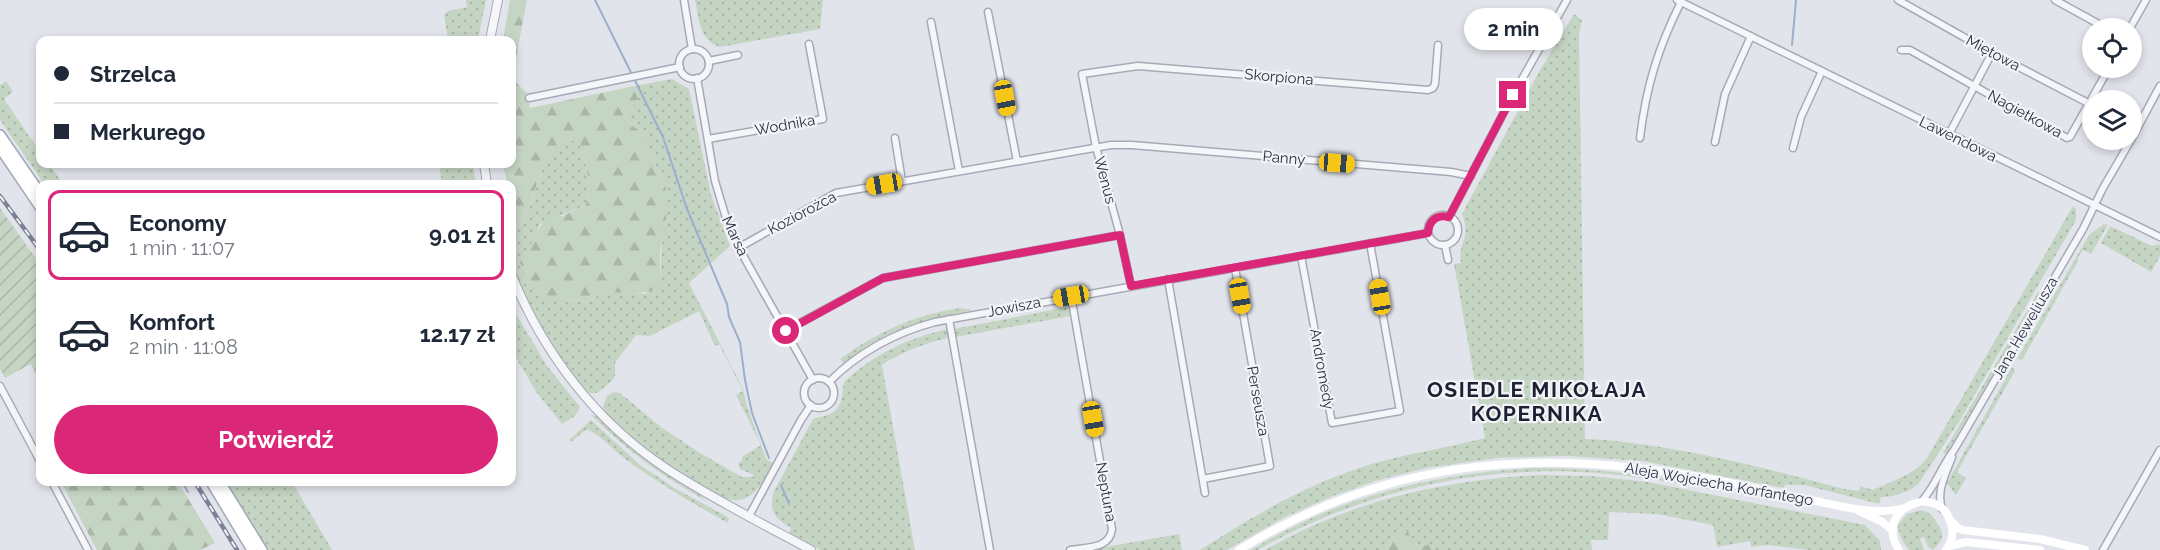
<!DOCTYPE html>
<html lang="pl">
<meta charset="utf-8">
<style>
:root{--surface:#fff;--page:#f2f2f3;--text:#1f2937;--muted:#747a83;--line:#e0e1e3;--accent:#db2777}
body{margin:0;font-family:Raleway,sans-serif;background:var(--page);color:var(--text);height:100vh;display:flex;flex-direction:column;font-size:22px;white-space:nowrap}
*{box-sizing:border-box;margin:0}
p{font-size:20px;color:var(--muted)}
.icon{flex:none;width:33px;height:33px;fill:none;stroke:currentColor;stroke-width:2;stroke-linecap:round;stroke-linejoin:round}
.map{position:relative;flex:1;overflow:hidden}
.sheet{position:absolute;left:36px;top:180px;width:480px;height:306px;display:flex;flex-direction:column;background:var(--surface);border-radius:12px;box-shadow:0 3px 9px #0003}
.sheet>*{flex:none}
.top-card{position:absolute;left:36px;top:36px;width:480px;height:132px;border-radius:12px;box-shadow:0 3px 9px #0003;display:grid;align-content:center;height:132px;padding:0 18px;background:var(--surface)}
.controls{position:absolute;left:2082px;top:18px;display:grid;gap:12px}
.controls a{display:grid;place-items:center;width:60px;height:60px;border-radius:50%;background:var(--surface);box-shadow:0 3px 9px #0003;font-size:30px}
.end{position:absolute;width:27px;height:27px;margin:-14px;border:8px solid #db2777;background:#fff;box-shadow:0 0 0 3px #fff}
.from{border-radius:50%}
.bubble{position:absolute;height:42px;border-radius:21px;background:var(--surface);box-shadow:0 3px 9px #0003;font-size:20px;font-weight:700;line-height:42px;text-align:center}
.car{position:absolute;width:18px;height:36px;margin:-18px -9px;border-radius:8px;box-shadow:0 0 4px 2px #0007;background:linear-gradient(#f5c518 24%,#345 0 40%,#f5c518 0 76%,#345 0 86%,#f5c518 0)}
.top-card b{display:flex;align-items:center;gap:21px;height:57px;font-size:22px}
.top-card b+b{border-top:2px solid var(--line)}
.top-card i{width:15px;height:15px;background:var(--text)}
ul{padding:10px 0 0;list-style:none}
li{display:flex;align-items:center;gap:18px;height:90px;margin:0 12px 9px;padding:0 6px;border:3px solid transparent;border-radius:12px}
li div{flex:1}
li b{display:block;font-size:22px}
li em{font-style:normal;font-weight:700}
li.selected{border-color:var(--accent)}
li>.icon{width:54px;height:54px;stroke-width:1.5}
.primary-button{display:flex;gap:12px;margin-top:auto;padding:12px 18px}
.primary-button a{flex:1;height:69px;border-radius:36px;background:var(--accent);color:#fff;font-size:24px;font-weight:700;line-height:69px;text-align:center}
.map>svg:first-child{display:block}
.grass{fill:url(#grass-dots)}
.forest{fill:url(#forest-firs)}
.garden{fill:url(#garden-furrows)}
.lines{fill:none;stroke-linecap:round;stroke-linejoin:round}
.stream{stroke:#9daecb;stroke-width:2}
.minor-casing{stroke:#a7aab5;stroke-width:9}
.tertiary-casing{stroke:#a7aab5;stroke-width:10}
.primary-casing{stroke:#a1a7b6;stroke-width:12}
.minor{stroke:#f5f6f9;stroke-width:6}
.tertiary{stroke:#f5f6f9;stroke-width:8}
.secondary{stroke:#fff;stroke-width:8}
.primary{stroke:#fff;stroke-width:9}
.rail-casing{stroke:#7b8294;stroke-width:4.5}
.rail{stroke:#f2f4f8;stroke-width:2;stroke-dasharray:7;stroke-linecap:butt}
.route{stroke:#db2777;stroke-width:8}
.labels{text-anchor:middle;stroke-width:4.5;stroke-linejoin:round;paint-order:stroke}
.street-label{font-size:15px;fill:#2a3043;stroke:#f2f4f8}
.district-label{font-size:21px;font-weight:bold;letter-spacing:1.5px;fill:#1c2134;stroke:#f2f4f8}
</style>
<div class="map">
<svg width="2160" height="550" viewBox="0 0 2160 550">
<defs>
<pattern id="grass-dots" width="8" height="8" patternUnits="userSpaceOnUse" patternTransform="scale(1.5)"><rect width="8" height="8" fill="#c5d5c3"/><path d="M2 2h.1M6 6h.1" fill="none" stroke="#a9b7a9" stroke-width="1.8" stroke-linecap="round"/></pattern>
<pattern id="forest-firs" width="22" height="20" patternUnits="userSpaceOnUse" patternTransform="scale(1.5)"><rect width="22" height="20" fill="#c5d5c3"/><path d="M5 1l3.5 6h-7zM16 11l3.5 6h-7z" fill="#a9b7a9"/></pattern>
<pattern id="garden-furrows" width="10" height="10" patternUnits="userSpaceOnUse" patternTransform="scale(1.5)"><rect width="10" height="10" fill="#c5d5c3"/><path d="M-1 1l2-2M0 10L10 0M9 11l2-2" fill="none" stroke="#a9b7a9"/></pattern>
</defs>
<rect width="100%" height="100%" fill="#e2e4eb"/>
<!-- grass -->
<g class="grass">
<path d="M466 0H486L478 40H448L444 15 448 11 467 7Z"/>
<path d="M695 0H823L820 29 720 47C699 40 699 19 695 0Z"/>
<path d="M1574 14 1582 20 1579 34 1585 439C1608 439 1631 443 1654 446 1719 456 1781 472 1844 489L1859 491 1860 486 1873 490C1892 481 1914 475 1927 458L2073 206 2076 209V220L1960 420 1919 483C1913 491 1891 498 1881 497L1879 504 1805 485H1785L1784 488 1642 461 1566 456 1497 458 1426 468 1375 481 1333 496 1283 518 1227 550H1200C1250 518 1302 487 1359 468 1400 454 1444 449 1485 438L1454 264 1461 263C1457 241 1472 241 1462 214L1539 72Z"/>
<path d="M672 79 689 89 711 195 730 246 689 283 743 389 747 406 766 459 773 463C763 482 751 508 725 498 696 482 615 436 603 407L607 396 614 392 620 393 661 427 700 453 742 477H753L754 475 740 469 738 463 741 462 743 456 760 446V443L736 395 743 391 719 344 715 346 699 311 650 336 636 335 615 363C615 377 617 376 606 386 601 390 597 395 590 393 571 387 516 286 512 264 509 253 512 239 512 227L513 228C535 208 533 191 543 165 547 156 555 149 561 142L578 140C587 166 591 178 586 205L540 224 531 248 520 262 543 298H558L586 302C607 288 621 292 645 294L660 280 665 184 648 150 643 133 631 125 625 116 638 99 634 86Z"/>
<path d="M6 81 13 92 4 99 40 152V164H49L63 184H44L0 120V85Z"/>
<path d="M439 164H473L476 184H442Z"/>
<path d="M2104 224 2108 225 2091 254 2083 250 2078 257V261L2022 360 2017 359 2089 235Z"/>
<path d="M2110 226 2152 246 2160 244V256L2151 272 2101 243Z"/>
<path d="M2038 292 2041 293 1946 454 1943 453Z"/>
<path d="M1068 307 1070 316 956 337 954 329Z"/>
<path d="M960 308 972 310C922 320 884 330 844 363L840 359C880 331 911 316 960 308Z"/>
<path d="M516 314 547 366 580 407 575 416 562 424 537 393 512 351V315Z"/>
<path d="M948 329V338C926 343 901 352 882 365L915 550H820L789 533 791 528C775 519 768 510 774 491L813 419C818 417 822 417 827 415 844 410 841 395 844 382 874 354 908 338 948 329Z"/>
<path d="M2012 367 2015 371 1957 472 1966 478 1956 495 1947 483Z"/>
<path d="M591 415 596 416 646 459 695 491 706 501C662 476 627 451 591 415Z"/>
<path d="M591 420 640 465 676 489 726 516 729 519 728 523C693 504 660 484 628 461 614 451 603 437 587 429L571 442 569 440Z"/>
<path d="M1535 468C1599 468 1660 476 1723 489V492C1681 484 1639 476 1596 473 1478 464 1360 492 1258 550H1251C1337 497 1434 473 1535 468Z"/>
<path d="M1540 475 1591 476 1648 482 1865 525 1880 541 1881 550H1810L1767 545 1751 547 1750 541 1717 547 1713 525 1657 514 1609 512 1608 540H1591L1592 550H1434L1432 545 1412 546 1393 537 1387 550H1265C1350 501 1443 480 1540 475Z"/>
<path d="M225 482H292L332 550H269Z"/>
<path d="M1921 510C1932 513 1933 517 1939 526 1945 535 1942 542 1933 550L1928 547 1924 537 1920 539 1924 550H1909L1903 542 1897 526 1907 514Z"/>
<path d="M1179 534 1182 550H1088Z"/>
</g>
<!-- forest -->
<g class="forest">
<path d="M510 0H527L512 79 527 93 530 108 634 86 638 99 625 116 631 125 643 133 648 150 665 184 668 206 660 252V280L657 288C631 301 616 283 586 302L558 298H543L528 282 520 262C532 246 537 228 550 213L562 216 586 205C591 178 587 166 578 140L561 142C555 149 547 156 543 165 533 190 534 209 513 229L512 227V184H507L503 164H512V40H503Z"/>
<path d="M61 482H178L215 543 200 550H97Z"/>
<path d="M1403 527 1410 535 1412 546 1432 545 1434 550H1387L1393 537Z"/>
</g>
<!-- garden -->
<path class="garden" d="M0 208 40 264V382L31 364 5 378 0 369Z"/>
<g class="lines">
<!-- stream -->
<g class="stream">
<path d="M595 0 663 137 687 209 727 304 729 317 740 342 745 380 752 413 769 458"/>
<path d="M1792 45 1796 0"/>
<path d="M182 482 188 492"/>
<path d="M781 485 789 504"/>
</g>
<defs>
<g id="minor">
<path d="M684 0 692 49"/>
<path d="M1677 0 2160 237"/>
<path d="M1898 0 1992 53 2088 103"/>
<path d="M2055 0 2106 28"/>
<path d="M988 12 1017 161"/>
<path d="M931 22 959 171"/>
<path d="M2130 28 2146 0"/>
<circle cx="694" cy="64" r="15"/>
<path d="M1901 50H1910L2067 138 2070 137 2109 68"/>
<path d="M709 61 738 55"/>
<path d="M697 78 715 181 726 218 745 259 813 380"/>
<path d="M529 98 680 67"/>
<path d="M1949 134 1992 53"/>
<path d="M895 138 902 181"/>
<path d="M1640 138C1646 87 1658 48 1681 2"/>
<path d="M2132 138 2160 86"/>
<path d="M708 139 823 119 809 44"/>
<path d="M1715 142 1725 94 1751 36"/>
<path d="M1793 148 1801 117 1822 71"/>
<circle cx="1443" cy="230" r="15"/>
<path d="M1449 217 1513 95 1567 0"/>
<path d="M1445 245 1448 260"/>
<path d="M740 247 836 193 1111 145H1132L1451 172 1471 176"/>
<path d="M1301 256 1332 423 1400 411 1370 243"/>
<path d="M1168 279 1205 493"/>
<path d="M1131 286 1120 235 1096 147 1082 74 1138 66 1428 90 1433 88 1435 84 1438 45"/>
<path d="M949 319 990 550"/>
<path d="M785 331 883 278 1120 235"/>
<circle cx="819" cy="393" r="15"/>
<path d="M829 382C859 352 894 333 935 322L1428 233"/>
<path d="M0 386 40 461"/>
<path d="M1203 479 1270 466 1235 268"/>
<path d="M52 482 88 550"/>
<path d="M1921 502C1935 487 1941 467 1954 450L2083 229 2103 188 2131 140"/>
<path d="M1942 509C1936 491 1946 474 1952 457"/>
<path d="M749 516 801 420 811 405"/>
<path d="M1070 550C1087 547 1110 549 1112 529L1071 296"/>
<path d="M2103 550 2160 450"/>
</g>
<g id="tertiary">
<path d="M490 40 498 0"/>
<path d="M484 164 487 184"/>
<path d="M512 276C544 354 596 422 667 469 713 499 763 524 811 550"/>
</g>
<g id="primary">
<path d="M0 135 40 193"/>
<path d="M0 148 40 207"/>
<path d="M211 482 252 550"/>
<path d="M220 482 262 550"/>
</g>
</defs>
<!-- minor casing -->
<use href="#minor" class="minor-casing"/>
<!-- tertiary casing -->
<use href="#tertiary" class="tertiary-casing"/>
<!-- primary casing -->
<use href="#primary" class="primary-casing"/>
<!-- minor -->
<use href="#minor" class="minor"/>
<!-- tertiary -->
<use href="#tertiary" class="tertiary"/>
<!-- secondary -->
<g class="secondary">
<path d="M1859 511 1881 521 1893 531"/>
<path d="M1949 519 1958 528 1963 530 2040 539 2085 550"/>
<path d="M1949 546 1966 542 2040 550"/>
<path d="M1239 550C1397 453 1553 447 1730 483 1757 489 1784 495 1811 500 1840 506 1875 516 1905 508"/>
<path d="M1899 550C1872 508 1939 481 1951 523 1954 533 1952 542 1946 550"/>
</g>
<!-- primary -->
<use href="#primary" class="primary"/>
<defs>
<g id="rail">
<path d="M0 196 40 250"/>
<path d="M195 482 237 550"/>
</g>
</defs>
<!-- rail casing -->
<use href="#rail" class="rail-casing"/>
<!-- rail -->
<use href="#rail" class="rail"/>
</g>
<g class="lines">
<!-- route -->
<path class="route" d="M786 331 883 278 1120 235 1131 286 1428 233C1429 220 1437 214 1449 217L1513 95"/>
</g>
<g class="labels">
<!-- street labels -->
<g class="street-label">
<text transform="translate(1993 53) rotate(28)" y="5">Miętowa</text>
<text transform="translate(1279 77) rotate(5)" y="5">Skorpiona</text>
<text transform="translate(2025 114) rotate(29)" y="5">Nagietkowa</text>
<text transform="translate(785 125) rotate(-10)" y="5">Wodnika</text>
<text transform="translate(1958 139) rotate(26)" y="5">Lawendowa</text>
<text transform="translate(1284 158) rotate(5)" y="5">Panny</text>
<text transform="translate(1105 180) rotate(75)" y="5">Wenus</text>
<text transform="translate(802 213) rotate(-28)" y="5">Koziorożca</text>
<text transform="translate(735 236) rotate(65)" y="5">Marsa</text>
<text transform="translate(1014 307) rotate(-11)" y="5">Jowisza</text>
<text transform="translate(2025 328) rotate(-60)" y="5">Jana Heweliusza</text>
<text transform="translate(1322 369) rotate(80)" y="5">Andromedy</text>
<text transform="translate(1258 401) rotate(80)" y="5">Perseusza</text>
<text transform="translate(1719 484) rotate(10)" y="5">Aleja Wojciecha Korfantego</text>
<text transform="translate(1106 492) rotate(80)" y="5">Neptuna</text>
</g>
<!-- district labels -->
<g class="district-label">
<text x="1537" y="397">OSIEDLE MIKOŁAJA<tspan x="1537" dy="24">KOPERNIKA</tspan></text>
</g>
</g>
</svg>
<div class="controls">
<a><svg class="icon" aria-label="locate" viewBox="0 0 24 24"><circle cx="12" cy="12" r="6"/><path d="M12 2v4M12 18v4M2 12h4M18 12h4"/></svg></a>
<a><svg class="icon" aria-label="layers" viewBox="0 0 24 24"><path d="M12 4l9 5-9 5-9-5zM3 14l9 5 9-5"/></svg></a>
</div>
<i class="end from" style="left:786px;top:331px"></i>
<i class="end" style="left:1513px;top:95px"></i>
<div class="bubble" style="left:1464px;top:8px;width:99px">2 min</div>
<i class="car" style="left:1005px;top:98px;rotate:169deg"></i>
<i class="car" style="left:1337px;top:163px;rotate:94deg"></i>
<i class="car" style="left:884px;top:184px;rotate:260deg"></i>
<i class="car" style="left:1071px;top:296px;rotate:260deg"></i>
<i class="car" style="left:1240px;top:296px;rotate:170deg"></i>
<i class="car" style="left:1380px;top:297px;rotate:350deg"></i>
<i class="car" style="left:1093px;top:419px;rotate:170deg"></i>
<div class="top-card">
<b><i class="from"></i>Strzelca</b>
<b><i></i>Merkurego</b>
</div>
<section class="sheet">
<ul>
<li class="selected"><svg class="icon" aria-label="car" viewBox="0 0 24 24"><path d="M5 17H2v-5l4-1 3-4h7l3 4 3 1v5h-3M9 17h6M6 11h13"/><circle cx="7" cy="17" r="2"/><circle cx="17" cy="17" r="2"/></svg><div><b>Economy</b><p>1 min · 11:07</p></div><em>9.01 zł</em></li>
<li><svg class="icon" aria-label="car" viewBox="0 0 24 24"><path d="M5 17H2v-5l4-1 3-4h7l3 4 3 1v5h-3M9 17h6M6 11h13"/><circle cx="7" cy="17" r="2"/><circle cx="17" cy="17" r="2"/></svg><div><b>Komfort</b><p>2 min · 11:08</p></div><em>12.17 zł</em></li>
</ul>
<div class="primary-button"><a>Potwierdź</a></div>
</section>
</div>
